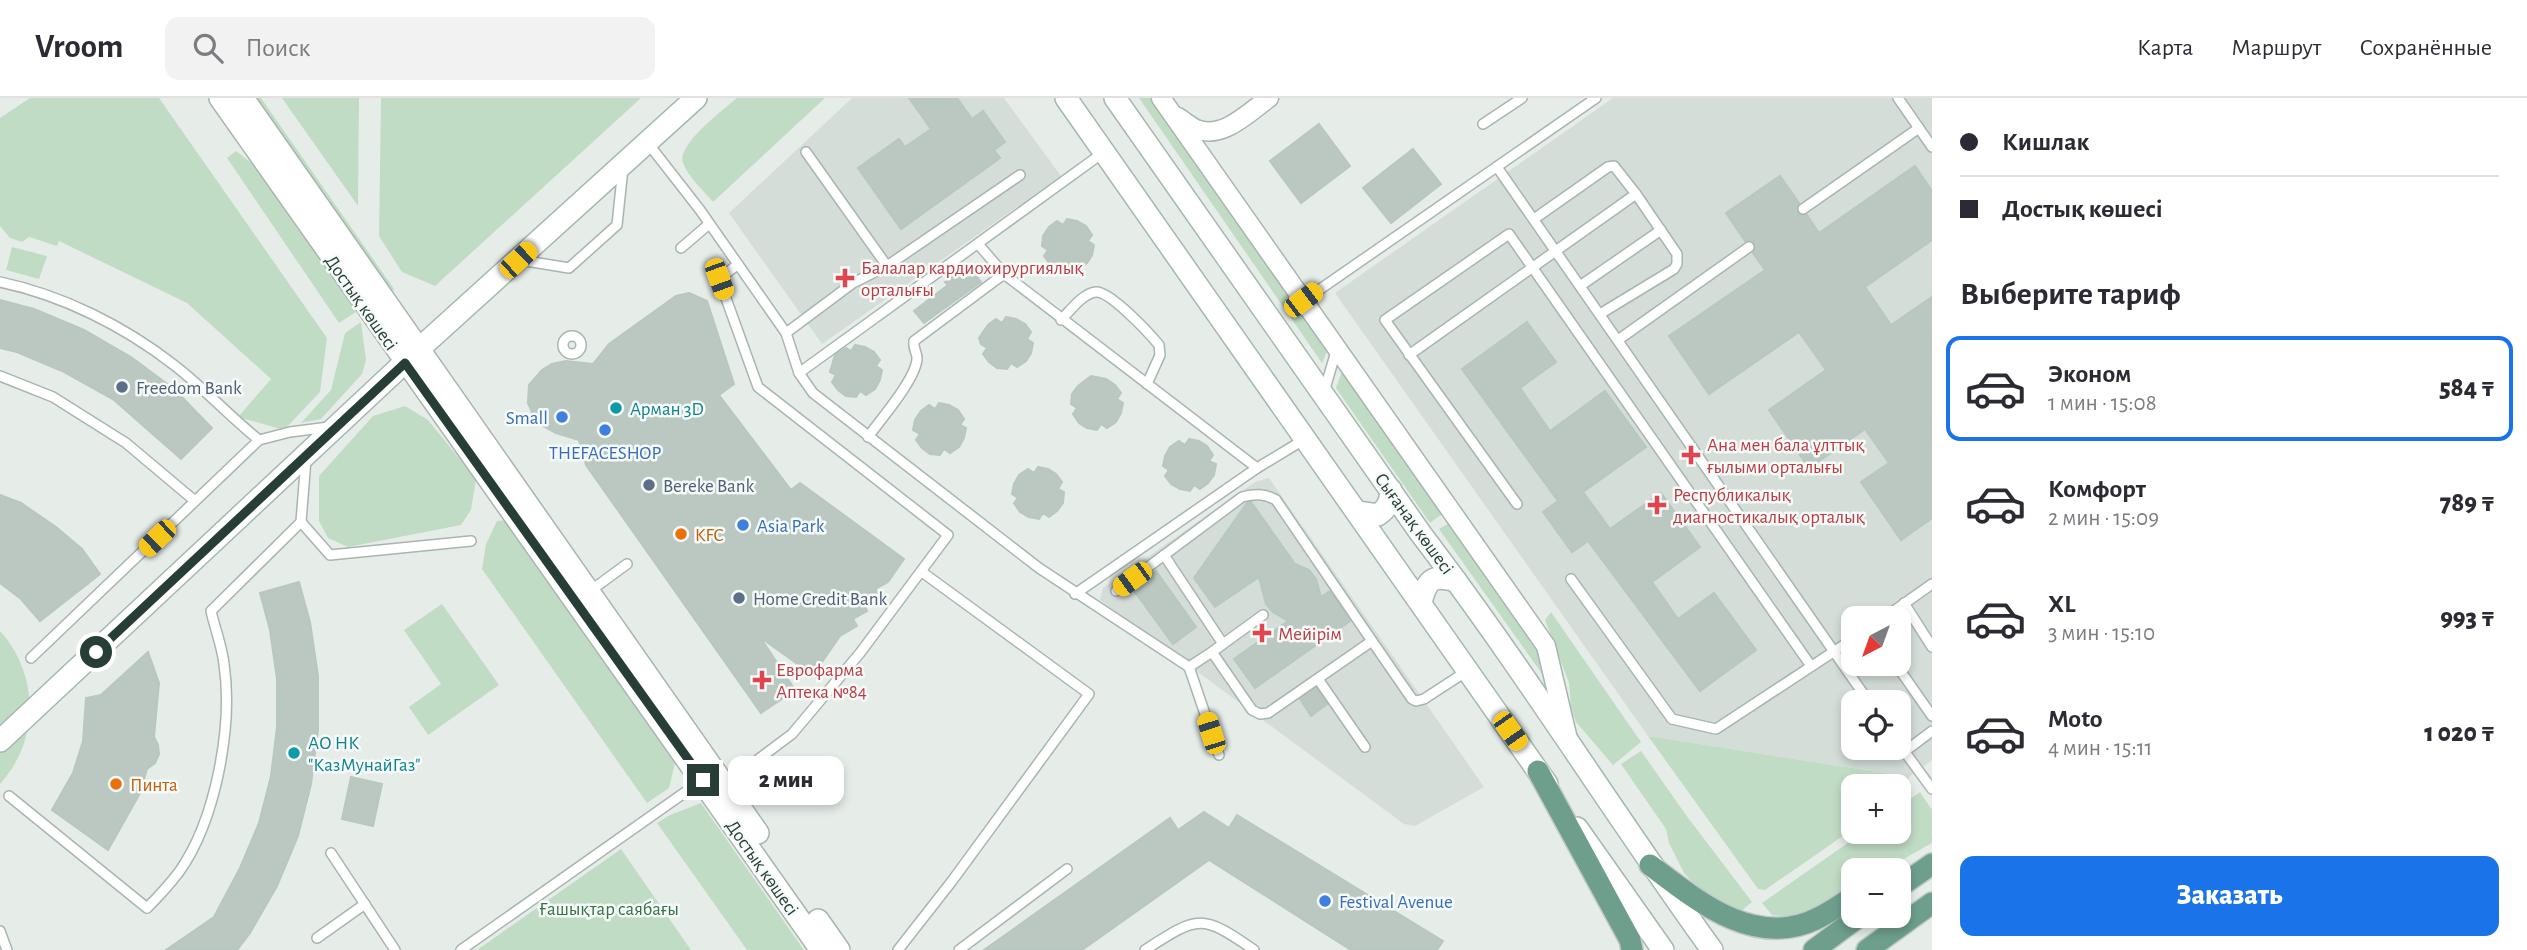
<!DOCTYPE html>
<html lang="ru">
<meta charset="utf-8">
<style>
:root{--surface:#fff;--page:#f2f2f3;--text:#2b2b33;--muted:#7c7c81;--line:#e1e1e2;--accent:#1a73e8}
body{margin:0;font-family:"Alegreya Sans",sans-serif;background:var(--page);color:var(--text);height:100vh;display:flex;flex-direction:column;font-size:26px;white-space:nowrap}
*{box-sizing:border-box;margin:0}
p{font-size:23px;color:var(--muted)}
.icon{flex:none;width:38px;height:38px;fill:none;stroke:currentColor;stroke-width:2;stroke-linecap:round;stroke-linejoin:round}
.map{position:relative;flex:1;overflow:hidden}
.details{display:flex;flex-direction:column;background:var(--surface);width:595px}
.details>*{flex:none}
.banner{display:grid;align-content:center;height:154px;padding:0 28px;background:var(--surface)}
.needle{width:46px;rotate:221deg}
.fabs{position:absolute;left:1841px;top:508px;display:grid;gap:14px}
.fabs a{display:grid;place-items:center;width:70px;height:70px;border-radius:14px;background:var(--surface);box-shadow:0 4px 10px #0003;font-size:35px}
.end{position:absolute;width:32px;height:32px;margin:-16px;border:9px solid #263e35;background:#fff;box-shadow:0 0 0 4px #fff}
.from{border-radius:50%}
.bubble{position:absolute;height:49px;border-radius:14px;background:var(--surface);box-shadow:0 4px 10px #0003;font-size:23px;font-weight:800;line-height:49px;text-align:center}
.car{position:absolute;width:21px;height:42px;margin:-21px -10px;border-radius:9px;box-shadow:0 0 5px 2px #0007;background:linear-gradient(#f5c518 24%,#345 0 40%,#f5c518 0 76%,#345 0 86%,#f5c518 0)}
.banner b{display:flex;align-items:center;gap:24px;height:66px;font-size:26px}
.banner b+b{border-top:2px solid var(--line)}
.banner i{width:18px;height:18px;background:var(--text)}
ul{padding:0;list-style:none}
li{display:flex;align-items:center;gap:21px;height:105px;margin:0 14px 10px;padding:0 14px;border:4px solid transparent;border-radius:14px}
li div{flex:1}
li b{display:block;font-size:26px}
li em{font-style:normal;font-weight:800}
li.selected{border-color:var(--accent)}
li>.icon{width:63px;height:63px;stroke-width:1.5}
h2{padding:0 28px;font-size:32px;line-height:84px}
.action{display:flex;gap:14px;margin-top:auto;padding:14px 28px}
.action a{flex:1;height:80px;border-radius:14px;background:var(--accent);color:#fff;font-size:28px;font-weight:800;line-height:80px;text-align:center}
header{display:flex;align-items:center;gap:42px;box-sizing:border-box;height:98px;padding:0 35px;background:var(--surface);border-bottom:2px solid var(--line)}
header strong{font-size:33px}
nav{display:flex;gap:38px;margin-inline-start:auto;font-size:24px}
.search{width:490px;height:63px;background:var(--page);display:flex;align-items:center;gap:18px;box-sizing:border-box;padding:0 24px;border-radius:14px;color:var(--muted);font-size:26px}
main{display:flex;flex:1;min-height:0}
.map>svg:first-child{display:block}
.built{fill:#d4ddd8;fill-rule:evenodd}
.green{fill:#c1dcc5}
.building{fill:#bbc8c2;stroke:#b8c7bf;stroke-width:2}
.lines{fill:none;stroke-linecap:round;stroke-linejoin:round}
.service-casing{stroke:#a9b5af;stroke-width:12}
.minor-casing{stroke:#a9b5af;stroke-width:21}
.tertiary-casing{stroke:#a9b5af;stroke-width:24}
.secondary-casing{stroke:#a5b8af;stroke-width:24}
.primary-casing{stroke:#c2c9c6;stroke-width:24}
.service{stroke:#fff;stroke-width:9}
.minor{stroke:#fff;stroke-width:18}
.tertiary{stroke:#fff;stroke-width:21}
.secondary{stroke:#fff;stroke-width:21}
.primary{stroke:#6e9f8d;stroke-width:21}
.route{stroke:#263e35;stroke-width:9}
.health-dot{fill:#e0444e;stroke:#f6faf8;stroke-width:2.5}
.service-dot{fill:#5c6f8a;stroke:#f6faf8;stroke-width:2.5}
.culture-dot{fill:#0f9aa8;stroke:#f6faf8;stroke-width:2.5}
.shop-dot{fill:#3f7fe0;stroke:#f6faf8;stroke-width:2.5}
.food-dot{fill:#e8710a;stroke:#f6faf8;stroke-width:2.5}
.labels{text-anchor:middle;stroke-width:5;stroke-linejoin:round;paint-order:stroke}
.health-label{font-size:19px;fill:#be3a42;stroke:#f6faf8;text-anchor:start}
.street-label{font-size:19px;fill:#263e35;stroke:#f6faf8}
.service-label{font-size:19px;fill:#4e5e75;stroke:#f6faf8;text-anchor:start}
.culture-label{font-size:19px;fill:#0d838f;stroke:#f6faf8;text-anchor:start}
.shop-label{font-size:19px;fill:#366cbe;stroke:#f6faf8;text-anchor:start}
.food-label{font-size:19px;fill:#c56008;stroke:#f6faf8;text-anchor:start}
.park-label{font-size:19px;fill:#337244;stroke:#f6faf8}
</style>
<header>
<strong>Vroom</strong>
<div class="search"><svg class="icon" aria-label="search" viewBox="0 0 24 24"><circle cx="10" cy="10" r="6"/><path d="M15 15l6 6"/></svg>Поиск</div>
<nav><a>Карта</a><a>Маршрут</a><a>Сохранённые</a></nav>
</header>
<main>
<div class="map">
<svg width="1932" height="852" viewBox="0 0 1932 852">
<rect width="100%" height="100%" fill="#e6ede9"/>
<!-- built -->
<g class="built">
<path d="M852 0H1004L1061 78 822 246 729 115Z"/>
<path d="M1613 0H1932V662L1909 679 1648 638 1335 195ZM1853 520H1899V565H1853ZM1853 604H1899V649H1853Z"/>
<path d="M1269 380 1484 689 1415 728 1404 726 1100 502 1103 490 1255 384Z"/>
</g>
<!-- green -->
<g class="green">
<path d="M30 0H159L327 240 320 294 284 332 238 319 271 281 187 205 59 143 57 148 29 139 22 144 10 140 0 128V20Z"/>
<path d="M251 0H261L394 191 390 195Z"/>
<path d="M282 0H359L358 108Z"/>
<path d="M381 0H641L435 188 402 174 379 138Z"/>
<path d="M737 0H825L713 104C704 93 688 79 683 65 676 47 723 12 737 0Z"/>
<path d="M1139 0H1154L1329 249 1322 265Z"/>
<path d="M236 53 258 70 356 214 339 225 227 60Z"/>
<path d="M12 149 47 158 39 181 6 172Z"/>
<path d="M361 224 366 262 362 276 321 321 301 325 331 292 345 235Z"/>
<path d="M1342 273 1442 416 1430 425 1336 290Z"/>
<path d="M405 308 428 322 476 381 471 412 461 427 348 449 328 440 319 423V378L373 318Z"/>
<path d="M509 422 675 665 669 690 647 705 482 471 486 446 497 423Z"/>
<path d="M1451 424 1537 552 1545 580 1439 431Z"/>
<path d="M442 506 499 587 428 637 409 609 441 586 404 532Z"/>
<path d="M1551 514 1641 644 1613 667 1576 624 1571 609 1569 585 1545 522Z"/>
<path d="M0 533C39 576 40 642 0 686Z"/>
<path d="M1648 638 1909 679 1899 699V688H1853V731L1765 792 1758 791Z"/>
<path d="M1641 653 1686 717 1752 804 1740 814 1696 788 1684 775 1669 745 1666 731 1621 666Z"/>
<path d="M1920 694 1932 712V745L1884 772H1853V788L1796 819 1772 817 1762 805 1865 733H1899V709Z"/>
<path d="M701 705 804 852H747L657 725 670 717Z"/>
<path d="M621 751 691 852H477Z"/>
</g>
<!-- building -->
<g class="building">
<path d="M909 0H957L972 21 983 13 1005 44 994 52 1000 60 901 131 858 70 899 41 905 49 931 31Z"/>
<path d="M1319 26 1350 68 1301 105 1270 63Z"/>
<path d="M1413 51 1441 86 1391 125 1363 90Z"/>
<path d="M1915 68 1932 93V142L1865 189 1891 227 1932 199V420L1901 442 1861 384 1889 365 1865 331 1809 370 1769 312 1826 272 1799 234 1709 296 1669 238 1765 172 1753 155 1755 146 1751 142 1745 143 1726 115 1780 78 1799 105 1797 114 1801 118 1807 117 1819 135Z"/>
<path d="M1067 121 1077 123 1086 128 1092 137 1088 143 1094 147 1092 157 1087 165 1078 171 1072 167 1068 173 1058 172 1050 166 1044 158 1048 152 1042 148 1043 138 1049 129 1057 123 1063 127Z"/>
<path d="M968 167 981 184 924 225 914 213 948 187 945 184Z"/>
<path d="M689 195 707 203 734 286 719 297 791 392 800 385 904 461 888 484 875 491 879 497 864 506 867 513 853 521 857 528 840 538 813 577 760 539 795 592 761 615 586 367 579 342 556 335 543 328 534 319 528 305 529 287 542 272 552 266 566 263 593 266 609 246 676 198Z"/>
<path d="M0 202 34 211 84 232 131 259 174 291 212 330 181 361 114 302 62 273 17 254 0 250Z"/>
<path d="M1006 219 1016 221 1025 226 1031 234 1027 241 1033 245 1031 255 1026 263 1017 269 1011 265 1007 271 997 270 989 264 983 256 987 250 981 246 979 240 988 227 996 221 1002 225Z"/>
<path d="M1527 224 1556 264 1520 290 1550 333 1605 293 1646 349 1583 394 1610 431 1661 395 1700 449 1652 484 1678 521 1714 495 1756 552 1700 593 1588 443 1572 454 1543 414 1558 403 1462 271Z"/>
<path d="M855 247 865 249 874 254 880 262 876 268 882 272 880 282 875 291 866 297 860 293 856 299 846 298 838 292 832 284 836 277 830 274 835 257 846 250 851 253Z"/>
<path d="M1091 278 1106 281 1115 287 1121 295 1117 301 1123 305 1121 315 1116 324 1107 330 1101 326 1097 332 1087 330 1079 325 1073 316 1077 310 1071 306 1072 296 1078 288Z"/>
<path d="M939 305 949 307 958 312 964 321 960 327 966 330 964 340 959 349 950 355 944 351 940 357 930 356 922 350 916 342 920 336 913 332 915 322 921 313 929 307 935 311Z"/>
<path d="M1189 341 1199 343 1207 348 1213 357 1209 363 1216 366 1214 377 1208 385 1200 391 1194 387 1190 393 1180 391 1171 386 1165 378 1169 372 1163 368 1165 358 1170 349 1179 343 1185 347Z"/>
<path d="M1038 369 1048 371 1056 376 1062 384 1058 391 1064 394 1063 405 1057 413 1049 419 1043 415 1039 421 1029 419 1020 414 1014 405 1018 400 1012 396 1014 386 1019 377 1028 371 1034 375Z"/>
<path d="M0 397 21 405 56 429 82 451 100 476 40 523 21 501 0 485Z"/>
<path d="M1251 404 1295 466 1309 472 1316 481 1321 499 1330 493 1350 523 1255 590 1234 561 1288 523 1273 514 1266 506 1259 479 1215 509 1194 480 1247 405Z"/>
<path d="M1156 473 1196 529 1173 546 1132 490Z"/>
<path d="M299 484 310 524 318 578V632L311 686 298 738 277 788 250 835 237 852H166L214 819 240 770 259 725 271 678 277 629V581L270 532 260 495Z"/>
<path d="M148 554 159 585 154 639 158 647 159 656 155 665 147 671 140 695 108 752 52 712 73 675 83 643 86 600 101 597Z"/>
<path d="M1316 590 1327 606 1311 618 1300 601Z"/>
<path d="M351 679 382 686 373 728 342 721Z"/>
<path d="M1204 714 1229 730 1237 717 1443 843 1437 852H1351L1209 762 1082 852H984L1170 720 1178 732Z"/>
</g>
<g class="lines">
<defs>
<g id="service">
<path d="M1898 0 1932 49"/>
<path d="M1483 26 1522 0"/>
<path d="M647 44 700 112 786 235 799 275 813 295 1039 470 1189 569 1212 554 1252 612 1260 616 1268 615 1372 543 1276 402C1264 395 1254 396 1242 399L1116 493"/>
<path d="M806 54 887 168"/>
<path d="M1497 69 1869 604"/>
<path d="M1803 111 1919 30"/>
<path d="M1534 121 1608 69 1614 68 1636 96"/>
<path d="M978 146 1004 176 1257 370"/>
<path d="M681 150 708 127"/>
<path d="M520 162 569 170 617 127 623 70"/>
<path d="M0 184C62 197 124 228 174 267 204 290 229 318 259 342"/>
<path d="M1580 188 1661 132"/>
<path d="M1303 203 1596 0"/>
<path d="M1061 222C1070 213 1083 195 1096 194 1110 193 1149 235 1159 247L1160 257 1147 286"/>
<path d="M786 235 853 185 887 168 1020 77"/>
<circle cx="572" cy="247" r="9"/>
<path d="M1618 242 1749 149"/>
<path d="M1409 257 1636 96 1677 156V166L1674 171 1600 216"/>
<path d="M799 275 1104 54"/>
<path d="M0 278 53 299 126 345 195 403"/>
<path d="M1324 294 1337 250"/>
<path d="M868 339C880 322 918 279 917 259 916 253 913 250 914 243L1004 176"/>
<path d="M1517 406 1385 222 1509 136 1811 568"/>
<path d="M301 424 330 457 471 443"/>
<path d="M1164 457 1223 546"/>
<path d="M1571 481 1672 621 1716 631 1853 541"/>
<path d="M590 493 627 466"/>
<path d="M1075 496 1257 370 1305 341"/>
<path d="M1904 505 1932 549"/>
<path d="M1884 520 1932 486"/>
<path d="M1372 543 1412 601 1416 603 1424 601 1467 573"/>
<path d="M1212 554 1263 517"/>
<path d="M31 560 259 342 290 334 329 329"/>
<path d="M1895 565 1932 618"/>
<path d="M1189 569 1219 657"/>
<path d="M1318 581 1365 649"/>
<path d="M1899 646 1932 691"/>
<path d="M1904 654 1932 633"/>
<path d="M724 687 792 636 860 555 948 437 758 289 719 181 737 167"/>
<path d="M9 698 147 810C158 799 169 787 179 774 216 722 233 628 224 566 222 548 215 531 211 513L301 424 306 361"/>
<path d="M331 755 395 852"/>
<path d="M0 833 7 852"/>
<path d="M317 840 365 806"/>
<path d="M461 852 701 683"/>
<path d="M898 852 952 783 1089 596 922 474"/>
<path d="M959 852 1067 771"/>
<path d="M1145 852C1198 818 1201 815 1254 852"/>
</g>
<g id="minor">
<path d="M1161 0 1546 548 1567 637"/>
<path d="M1178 19C1184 23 1190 28 1196 31 1223 42 1249 14 1269 0"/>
</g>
<g id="tertiary">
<path d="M220 0 821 852"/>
<path d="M243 0 758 735"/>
<path d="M818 822 839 852"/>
</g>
<g id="secondary">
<path d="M1066 0 1547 686"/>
<path d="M1115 0 1421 436C1524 571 1613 715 1712 852"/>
<path d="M1357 414 1378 417C1388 410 1390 404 1391 392"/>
<path d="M1421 504C1428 480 1432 477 1456 483"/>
<path d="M0 643 419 251 696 0"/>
<path d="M1577 730 1663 852"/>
</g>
<g id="primary">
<path d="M1538 673 1630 842 1632 852"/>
<path d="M1650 767C1696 802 1754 851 1816 821 1829 815 1841 806 1853 799"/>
<path d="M1899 789 1932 766"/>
<path d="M1814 852 1861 817"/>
<path d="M1867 852 1932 805"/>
</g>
</defs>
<!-- service casing -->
<use href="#service" class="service-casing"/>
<!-- minor casing -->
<use href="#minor" class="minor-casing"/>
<!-- tertiary casing -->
<use href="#tertiary" class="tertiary-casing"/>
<!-- secondary casing -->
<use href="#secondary" class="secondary-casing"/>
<!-- primary casing -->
<use href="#primary" class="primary-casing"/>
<!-- service -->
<use href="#service" class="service"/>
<!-- minor -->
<use href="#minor" class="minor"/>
<!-- tertiary -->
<use href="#tertiary" class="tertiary"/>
<!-- secondary -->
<use href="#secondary" class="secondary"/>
<!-- primary -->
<use href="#primary" class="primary"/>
</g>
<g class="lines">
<!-- route -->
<path class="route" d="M96 554 405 265 703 682"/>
</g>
<!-- markers -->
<g class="health-dot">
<path d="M841.5 169.5h7v7h7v7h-7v7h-7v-7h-7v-7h7z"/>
<path d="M1687.5 346.5h7v7h7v7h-7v7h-7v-7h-7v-7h7z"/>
<path d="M1653.5 396.5h7v7h7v7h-7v7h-7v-7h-7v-7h7z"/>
<path d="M1258.5 524.5h7v7h7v7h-7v7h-7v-7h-7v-7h7z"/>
<path d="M758.5 571.5h7v7h7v7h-7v7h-7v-7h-7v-7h7z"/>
</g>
<g class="service-dot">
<circle cx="122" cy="289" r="7"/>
<circle cx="649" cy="387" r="7"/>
<circle cx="739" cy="500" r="7"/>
</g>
<g class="culture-dot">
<circle cx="616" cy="310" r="7"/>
<circle cx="294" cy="655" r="7"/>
</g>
<g class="shop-dot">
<circle cx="562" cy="319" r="7"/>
<circle cx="605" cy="332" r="7"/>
<circle cx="743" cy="427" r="7"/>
<circle cx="1325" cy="803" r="7"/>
</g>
<g class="food-dot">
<circle cx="681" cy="436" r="7"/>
<circle cx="116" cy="686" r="7"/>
</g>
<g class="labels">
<!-- health labels -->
<g class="health-label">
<text x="861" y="176">Балалар кардиохирургиялық<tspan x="861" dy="22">орталығы</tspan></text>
<text x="1707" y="353">Ана мен бала ұлттық<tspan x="1707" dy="22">ғылыми орталығы</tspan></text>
<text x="1673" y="403">Республикалық<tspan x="1673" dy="22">диагностикалық орталық</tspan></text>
<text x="1278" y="542">Мейірім</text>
<text x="776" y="578">Еврофарма<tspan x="776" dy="22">Аптека №84</tspan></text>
</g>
<!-- street labels -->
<g class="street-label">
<text transform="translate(362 204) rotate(55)" y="7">Достық көшесі</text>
<text transform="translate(1415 425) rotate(54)" y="7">Сығанақ көшесі</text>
<text transform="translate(763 769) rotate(55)" y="7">Достық көшесі</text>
</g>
<!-- service labels -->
<g class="service-label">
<text x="136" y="296">Freedom Bank</text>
<text x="663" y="394">Bereke Bank</text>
<text x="753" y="507">Home Credit Bank</text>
</g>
<!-- culture labels -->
<g class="culture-label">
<text x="630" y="317">Арман 3D</text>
<text x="308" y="651">АО НК<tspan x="308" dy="22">"КазМунайГаз"</tspan></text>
</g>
<!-- shop labels -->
<g class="shop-label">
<text x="548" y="326" text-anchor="end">Small</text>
<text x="605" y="361" text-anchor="middle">THEFACESHOP</text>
<text x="757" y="434">Asia Park</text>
<text x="1339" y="810">Festival Avenue</text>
</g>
<!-- food labels -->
<g class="food-label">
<text x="695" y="443">KFC</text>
<text x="130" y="693">Пинта</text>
</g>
<!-- park labels -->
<g class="park-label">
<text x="609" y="817">Ғашықтар саябағы</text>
</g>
</g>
</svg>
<div class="fabs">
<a><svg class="needle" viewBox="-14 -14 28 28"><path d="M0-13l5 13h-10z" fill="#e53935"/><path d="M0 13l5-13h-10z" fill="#7c7c81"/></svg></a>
<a><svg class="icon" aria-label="locate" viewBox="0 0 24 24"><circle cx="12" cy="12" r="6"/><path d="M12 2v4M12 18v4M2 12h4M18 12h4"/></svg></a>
<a>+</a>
<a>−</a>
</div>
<i class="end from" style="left:96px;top:554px"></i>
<i class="end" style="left:703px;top:682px"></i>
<div class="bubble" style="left:728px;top:658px;width:116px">2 мин</div>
<i class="car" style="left:518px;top:162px;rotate:47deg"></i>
<i class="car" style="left:719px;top:181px;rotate:160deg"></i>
<i class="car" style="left:1303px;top:202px;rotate:53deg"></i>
<i class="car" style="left:157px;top:440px;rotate:226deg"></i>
<i class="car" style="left:1132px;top:481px;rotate:234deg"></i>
<i class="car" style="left:1510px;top:633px;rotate:145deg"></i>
<i class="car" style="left:1211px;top:635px;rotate:342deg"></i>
</div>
<section class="details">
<div class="banner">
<b><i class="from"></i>Кишлак</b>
<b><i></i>Достық көшесі</b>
</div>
<h2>Выберите тариф</h2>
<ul>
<li class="selected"><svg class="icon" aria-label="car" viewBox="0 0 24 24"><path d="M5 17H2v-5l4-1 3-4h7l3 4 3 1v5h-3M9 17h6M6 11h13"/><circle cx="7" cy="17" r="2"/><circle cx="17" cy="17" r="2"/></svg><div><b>Эконом</b><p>1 мин · 15:08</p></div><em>584 ₸</em></li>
<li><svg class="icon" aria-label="car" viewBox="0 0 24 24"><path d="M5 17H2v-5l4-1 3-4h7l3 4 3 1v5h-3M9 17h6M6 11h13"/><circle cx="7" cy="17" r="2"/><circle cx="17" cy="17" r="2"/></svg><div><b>Комфорт</b><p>2 мин · 15:09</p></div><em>789 ₸</em></li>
<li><svg class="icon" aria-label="car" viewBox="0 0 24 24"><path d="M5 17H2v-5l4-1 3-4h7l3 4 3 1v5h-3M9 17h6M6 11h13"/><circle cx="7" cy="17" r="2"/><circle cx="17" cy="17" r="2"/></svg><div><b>XL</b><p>3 мин · 15:10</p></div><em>993 ₸</em></li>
<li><svg class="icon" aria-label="car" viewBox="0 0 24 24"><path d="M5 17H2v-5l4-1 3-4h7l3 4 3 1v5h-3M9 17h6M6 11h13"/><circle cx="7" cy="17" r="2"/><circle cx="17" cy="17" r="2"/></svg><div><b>Moto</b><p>4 мин · 15:11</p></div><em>1 020 ₸</em></li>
</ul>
<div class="action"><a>Заказать</a></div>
</section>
</main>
